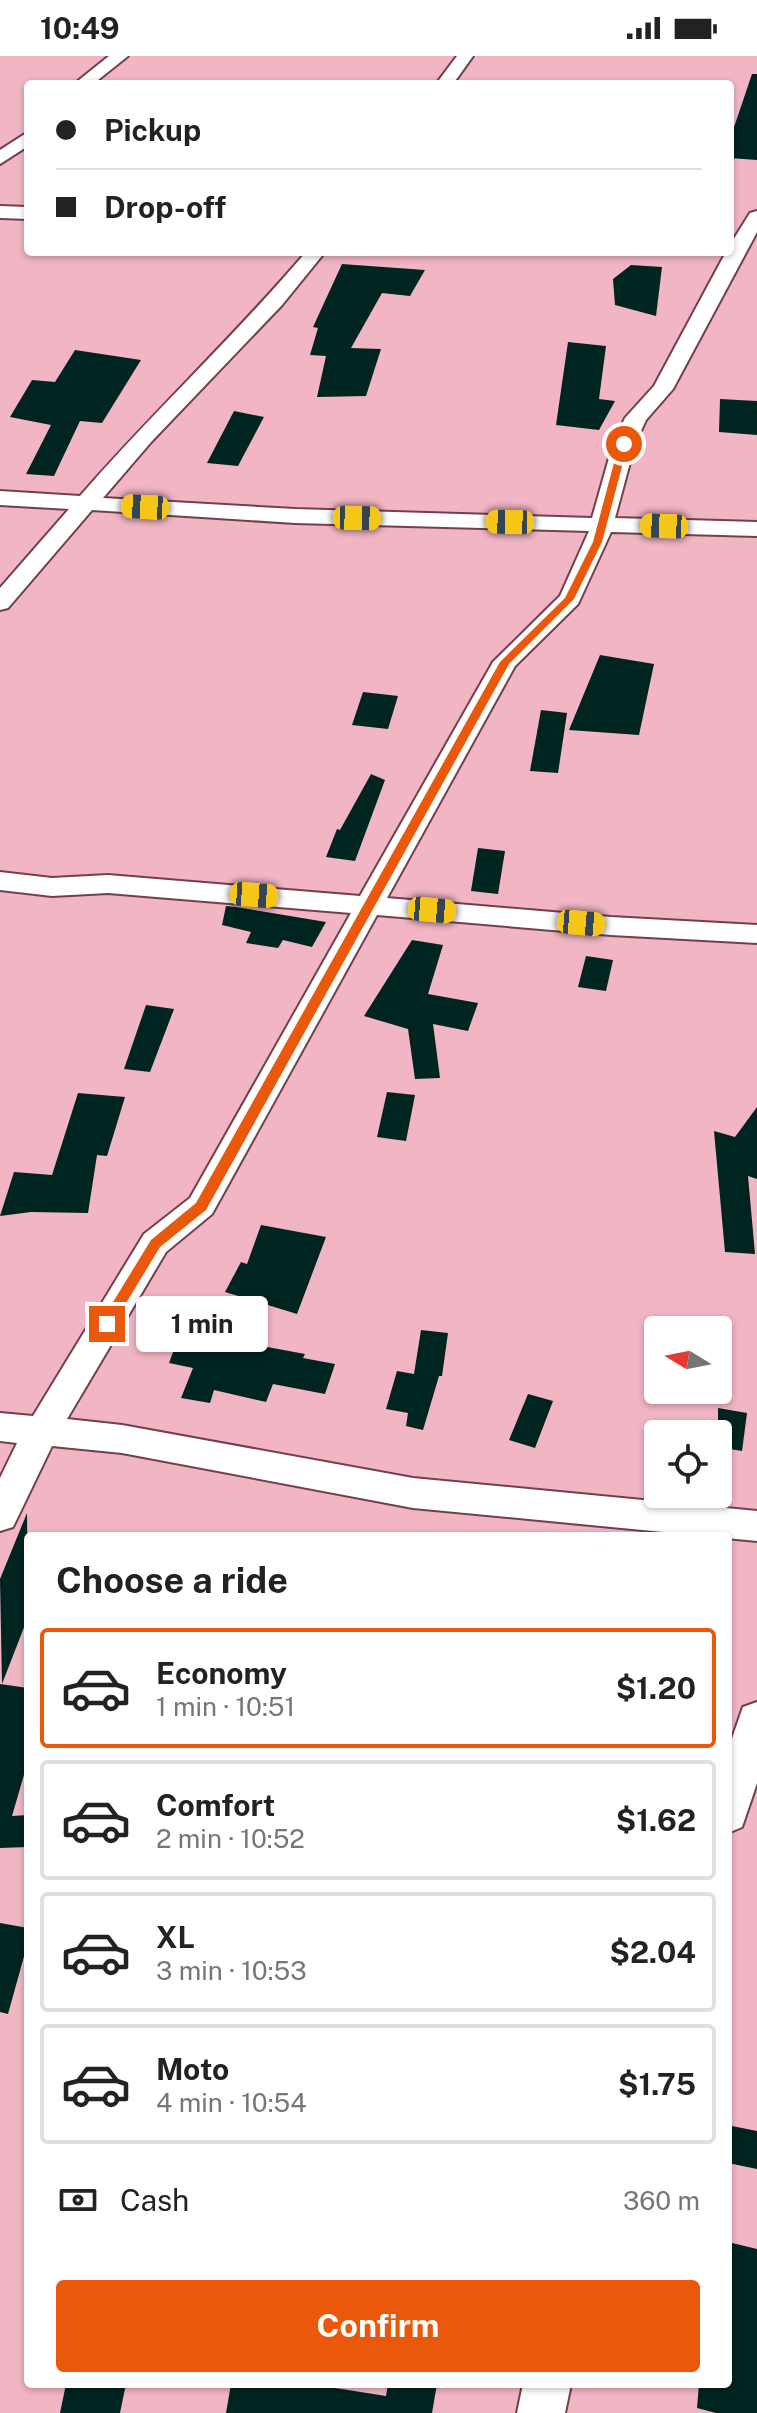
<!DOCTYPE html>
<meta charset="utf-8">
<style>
:root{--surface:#fff;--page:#f6f6f6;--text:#222;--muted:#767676;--line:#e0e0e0;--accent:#ea580c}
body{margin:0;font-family:"Public Sans",sans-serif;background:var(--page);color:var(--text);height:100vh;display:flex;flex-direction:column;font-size:30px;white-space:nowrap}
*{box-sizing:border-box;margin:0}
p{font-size:26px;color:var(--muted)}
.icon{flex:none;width:44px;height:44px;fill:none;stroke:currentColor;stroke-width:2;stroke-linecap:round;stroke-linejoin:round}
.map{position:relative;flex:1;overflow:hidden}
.side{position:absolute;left:24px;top:1476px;width:708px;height:856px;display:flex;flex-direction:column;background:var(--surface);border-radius:8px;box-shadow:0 2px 6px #0004}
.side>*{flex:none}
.hud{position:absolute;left:24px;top:24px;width:710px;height:176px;border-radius:8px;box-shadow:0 2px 6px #0004;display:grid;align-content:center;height:176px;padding:0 32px;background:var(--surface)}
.needle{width:52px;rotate:280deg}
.tools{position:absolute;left:644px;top:1260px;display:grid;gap:16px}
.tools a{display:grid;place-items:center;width:88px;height:88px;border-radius:8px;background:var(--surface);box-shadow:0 2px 6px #0004;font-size:40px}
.end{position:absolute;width:36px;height:36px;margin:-18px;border:10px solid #ea580c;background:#fff;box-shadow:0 0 0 4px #fff}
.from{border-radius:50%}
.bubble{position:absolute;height:56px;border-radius:8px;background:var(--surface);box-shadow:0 2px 6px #0004;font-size:26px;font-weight:700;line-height:56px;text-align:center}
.car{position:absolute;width:24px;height:48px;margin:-24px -12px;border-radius:10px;box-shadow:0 0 6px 2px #0007;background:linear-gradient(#f5c518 24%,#345 0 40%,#f5c518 0 76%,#345 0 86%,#f5c518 0)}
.hud b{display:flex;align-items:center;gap:28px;height:76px;font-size:30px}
.hud b+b{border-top:2px solid var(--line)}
.hud i{width:20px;height:20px;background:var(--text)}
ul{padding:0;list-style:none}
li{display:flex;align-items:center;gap:24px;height:120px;margin:0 16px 12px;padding:0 16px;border:4px solid var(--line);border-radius:8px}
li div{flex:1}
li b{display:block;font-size:30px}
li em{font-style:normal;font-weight:700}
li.active{border-color:var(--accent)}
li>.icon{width:72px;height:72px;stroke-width:1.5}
h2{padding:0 32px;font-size:36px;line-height:96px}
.pay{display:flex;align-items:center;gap:20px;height:88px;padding:0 32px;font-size:30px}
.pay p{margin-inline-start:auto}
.button{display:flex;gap:16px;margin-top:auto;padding:16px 32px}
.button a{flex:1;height:92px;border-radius:8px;background:var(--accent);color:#fff;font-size:32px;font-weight:700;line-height:92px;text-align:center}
.status{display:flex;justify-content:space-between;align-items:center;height:56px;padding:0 40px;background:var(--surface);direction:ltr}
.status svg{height:22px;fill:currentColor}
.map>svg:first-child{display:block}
.building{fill:#002420}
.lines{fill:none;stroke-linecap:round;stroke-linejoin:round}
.minor-casing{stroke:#72404d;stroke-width:4}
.minor{fill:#fff;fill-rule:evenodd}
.route{fill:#ea580c}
</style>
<div class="status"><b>10:49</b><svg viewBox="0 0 49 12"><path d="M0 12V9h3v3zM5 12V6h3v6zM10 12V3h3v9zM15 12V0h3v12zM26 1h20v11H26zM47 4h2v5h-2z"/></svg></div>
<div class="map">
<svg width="757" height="2357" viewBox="0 0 757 2357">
<rect width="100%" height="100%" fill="#f1b5c3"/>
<!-- building -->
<g class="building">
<path d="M752 18H757V104L730 102 731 80Z"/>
<path d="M342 208 425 214 410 240 382 237 351 292 381 293 366 340 317 341 326 300 310 299 318 272 313 271Z"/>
<path d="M631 209 662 211 656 260 615 249 613 223Z"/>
<path d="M568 286 606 290 599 343 615 345 599 374 556 369Z"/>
<path d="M75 294 141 304 102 367 80 365 54 420 26 418 51 369 10 361 32 324 55 326Z"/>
<path d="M720 343 757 345V379L719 376Z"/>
<path d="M234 355 264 361 238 410 207 407Z"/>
<path d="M600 599 654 608 639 679 569 674Z"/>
<path d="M363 636 398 640 388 673 352 669Z"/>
<path d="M541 654 567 657 558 717 530 715Z"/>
<path d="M371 718 385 724 355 805 326 801 337 773 340 774Z"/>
<path d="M478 792 505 795 498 838 471 835Z"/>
<path d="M226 850 236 851 326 866 312 891 283 884 278 892 246 887 251 876 222 869Z"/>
<path d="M412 884 443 889 428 938 478 947 468 975 433 968 440 1022 415 1023 408 973 364 960Z"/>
<path d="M586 900 613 904 606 935 578 931Z"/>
<path d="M146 949 174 953 150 1016 124 1013Z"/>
<path d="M387 1036 415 1039 406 1085 377 1081Z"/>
<path d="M78 1037 125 1041 107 1100 97 1099 88 1157 31 1156 0 1160 14 1116 52 1119Z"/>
<path d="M757 1051V1123L748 1120 755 1198 725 1196 714 1075 735 1081Z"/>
<path d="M261 1169 326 1181 297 1258 225 1236 241 1206 247 1208Z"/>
<path d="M421 1274 448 1277 442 1320H439L423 1374 406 1370 408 1357 386 1353 397 1315 414 1318Z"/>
<path d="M181 1275 305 1298 303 1302 335 1308 325 1338 273 1328 266 1346 214 1334 210 1347 181 1342 193 1312 169 1307Z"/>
<path d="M528 1338 553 1345 535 1392 509 1384Z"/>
<path d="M718 1352 747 1357 742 1395 718 1391Z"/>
<path d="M27 1457 28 1561 2 1628 0 1523Z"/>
<path d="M0 1628 28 1632V1705L12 1760 28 1759V1791L0 1792Z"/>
<path d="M0 1867 28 1872V1886L8 1958 0 1956Z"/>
<path d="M732 2070 757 2075V2113L728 2107Z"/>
<path d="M728 2186 757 2193V2357H716L697 2352 699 2328H728Z"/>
<path d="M66 2328H126L120 2357H60Z"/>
<path d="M231 2328H310L386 2340 388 2328H437L432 2357H226Z"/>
</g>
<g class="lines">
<defs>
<g id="minor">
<path d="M109 0H128L93 28H74Z"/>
<path d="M457 0H473L453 28H436Z"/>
<path d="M28 76V90L0 108V94Z"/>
<path d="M0 150 28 151V163L0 162Z"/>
<path d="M757 155V176L673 333 646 364 635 388 615 462 757 466V480L611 476 578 548 515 610 387 842 611 861 757 869V887L611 879 377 859 212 1158 166 1196 67 1363 122 1369 413 1422 757 1455V1485L413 1452 122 1397 52 1390 13 1471 0 1475V1422L17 1387 0 1385V1357L33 1360 144 1178 190 1142 351 857 108 837 52 840 0 834V816L52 822 108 819 360 840 493 606 560 540 589 475 295 467 92 454 8 552 0 554V532L69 453 0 449V435L80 440C153 356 234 281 306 196H325L282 249 152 385 103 442 295 453 592 462 613 388 625 362 654 330 726 196H730V189L750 157Z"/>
<path d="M757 1646V1727L742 1771 728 1777V1694L743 1651Z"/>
<path d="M523 2328H571L565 2357H517Z"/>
</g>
</defs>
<!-- minor casing -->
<use href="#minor" class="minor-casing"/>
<!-- minor -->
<use href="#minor" class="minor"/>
</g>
<!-- route -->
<path class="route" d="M624 386 628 388 602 486 574 543 509 608 206 1154 160 1191 111 1272H102V1264L151 1184 196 1147 500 606 565 542 593 486 619 388Z"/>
</svg>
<div class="tools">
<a><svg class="needle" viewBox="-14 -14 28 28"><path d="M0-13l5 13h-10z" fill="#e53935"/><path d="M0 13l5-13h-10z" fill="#767676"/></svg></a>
<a><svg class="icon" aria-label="locate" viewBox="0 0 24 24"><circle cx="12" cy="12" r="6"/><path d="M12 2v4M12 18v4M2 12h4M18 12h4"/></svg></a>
</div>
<i class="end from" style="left:624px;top:388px"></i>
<i class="end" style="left:107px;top:1268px"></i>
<div class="bubble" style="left:136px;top:1240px;width:132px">1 min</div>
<i class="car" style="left:145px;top:451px;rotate:273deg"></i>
<i class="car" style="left:357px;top:462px;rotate:91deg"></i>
<i class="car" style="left:510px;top:466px;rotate:271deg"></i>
<i class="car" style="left:664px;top:470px;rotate:272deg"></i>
<i class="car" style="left:254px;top:839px;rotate:94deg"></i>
<i class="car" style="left:432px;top:854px;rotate:95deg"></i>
<i class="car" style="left:581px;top:867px;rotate:95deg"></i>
<div class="hud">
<b><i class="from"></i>Pickup</b>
<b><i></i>Drop-off</b>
</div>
<section class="side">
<h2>Choose a ride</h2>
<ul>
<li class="active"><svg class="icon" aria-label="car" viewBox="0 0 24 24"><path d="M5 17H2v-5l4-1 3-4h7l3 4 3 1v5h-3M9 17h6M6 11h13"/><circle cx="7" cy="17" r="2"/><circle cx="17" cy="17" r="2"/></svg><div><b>Economy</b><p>1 min · 10:51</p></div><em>$1.20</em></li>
<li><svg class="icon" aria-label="car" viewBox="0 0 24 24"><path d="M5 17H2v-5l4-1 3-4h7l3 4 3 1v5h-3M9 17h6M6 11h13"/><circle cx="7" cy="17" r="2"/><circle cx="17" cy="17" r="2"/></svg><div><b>Comfort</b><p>2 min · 10:52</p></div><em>$1.62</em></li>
<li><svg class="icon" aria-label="car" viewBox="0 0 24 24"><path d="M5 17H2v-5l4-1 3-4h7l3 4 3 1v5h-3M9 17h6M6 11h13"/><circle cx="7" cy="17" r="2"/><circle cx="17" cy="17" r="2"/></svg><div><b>XL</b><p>3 min · 10:53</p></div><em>$2.04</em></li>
<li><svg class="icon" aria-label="car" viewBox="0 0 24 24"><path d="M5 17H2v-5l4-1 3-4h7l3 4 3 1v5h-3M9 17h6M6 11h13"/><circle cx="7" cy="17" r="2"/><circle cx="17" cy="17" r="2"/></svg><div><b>Moto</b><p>4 min · 10:54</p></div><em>$1.75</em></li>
</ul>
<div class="pay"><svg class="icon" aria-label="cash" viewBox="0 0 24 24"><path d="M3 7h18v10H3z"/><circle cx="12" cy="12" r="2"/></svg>Cash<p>360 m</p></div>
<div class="button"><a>Confirm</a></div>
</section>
</div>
